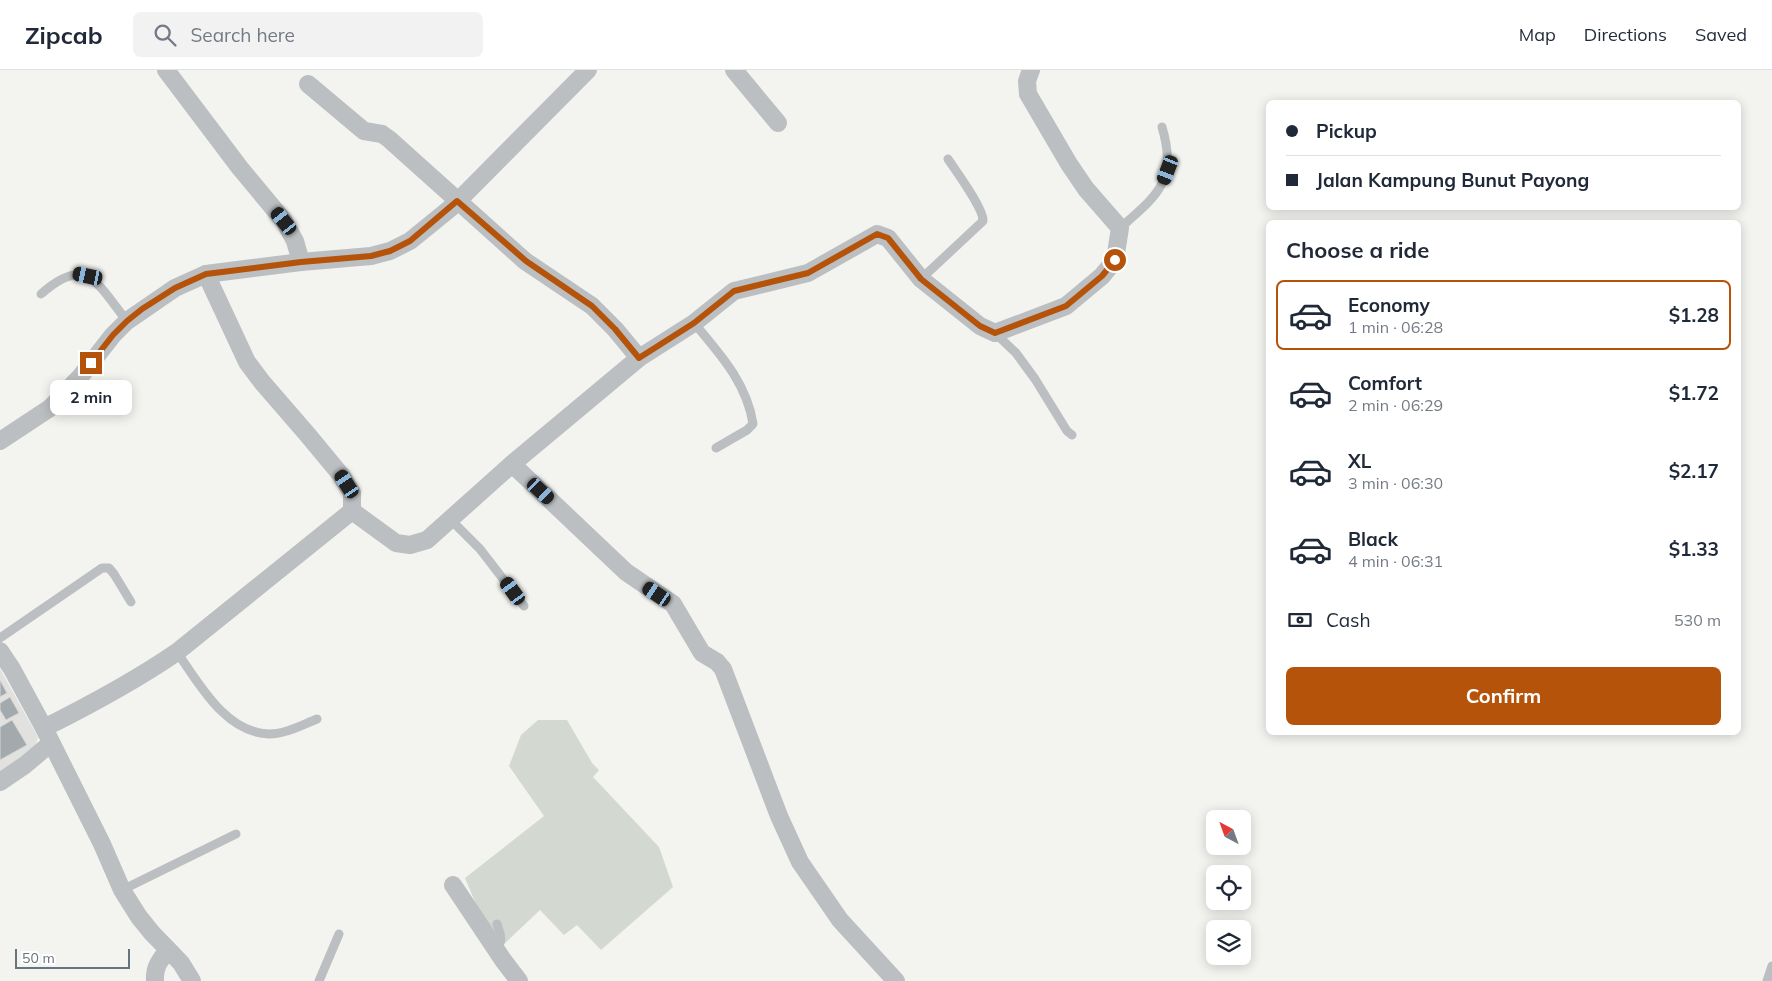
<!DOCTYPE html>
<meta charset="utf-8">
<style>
:root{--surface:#fff;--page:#f2f2f3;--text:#1f2937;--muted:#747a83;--line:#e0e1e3;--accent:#b45309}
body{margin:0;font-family:Mulish,sans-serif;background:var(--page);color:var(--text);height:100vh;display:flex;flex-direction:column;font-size:19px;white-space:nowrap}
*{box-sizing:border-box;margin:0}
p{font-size:16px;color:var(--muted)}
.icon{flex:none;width:28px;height:28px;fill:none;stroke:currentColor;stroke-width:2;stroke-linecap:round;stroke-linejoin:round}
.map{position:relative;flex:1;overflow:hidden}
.sheet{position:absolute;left:1266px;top:150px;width:475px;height:515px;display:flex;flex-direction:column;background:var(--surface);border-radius:8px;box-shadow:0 2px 12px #0003}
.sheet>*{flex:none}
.banner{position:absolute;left:1266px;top:30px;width:475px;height:110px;border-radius:8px;box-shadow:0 2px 12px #0003;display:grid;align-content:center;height:110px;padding:0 20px;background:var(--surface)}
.needle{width:32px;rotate:319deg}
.fabs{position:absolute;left:1206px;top:740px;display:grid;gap:10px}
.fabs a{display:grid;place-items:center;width:45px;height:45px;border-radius:8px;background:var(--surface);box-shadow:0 2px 12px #0003;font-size:25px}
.scale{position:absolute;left:15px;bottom:12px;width:115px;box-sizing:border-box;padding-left:5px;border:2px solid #66747d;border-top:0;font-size:14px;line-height:18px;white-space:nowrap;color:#66747d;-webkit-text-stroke:4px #fff;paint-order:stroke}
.end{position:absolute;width:22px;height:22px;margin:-11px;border:6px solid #b45309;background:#fff;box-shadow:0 0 0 2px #fff}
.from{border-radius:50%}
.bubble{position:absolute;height:35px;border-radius:8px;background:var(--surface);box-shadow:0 2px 12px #0003;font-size:16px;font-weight:700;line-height:35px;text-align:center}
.car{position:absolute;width:15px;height:30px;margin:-15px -8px;border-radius:6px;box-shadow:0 0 4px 1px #0007;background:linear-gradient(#222 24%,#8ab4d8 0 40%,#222 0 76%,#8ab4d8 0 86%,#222 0)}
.banner b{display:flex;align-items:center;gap:18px;height:48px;font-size:19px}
.banner b+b{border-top:1px solid var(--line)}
.banner i{width:12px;height:12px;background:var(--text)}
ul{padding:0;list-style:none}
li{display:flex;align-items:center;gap:15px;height:70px;margin:0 10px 8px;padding:0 10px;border:2px solid transparent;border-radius:8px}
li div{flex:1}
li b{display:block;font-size:19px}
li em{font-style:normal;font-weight:700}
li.on{border-color:var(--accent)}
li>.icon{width:45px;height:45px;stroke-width:1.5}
h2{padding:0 20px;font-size:22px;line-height:60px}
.pay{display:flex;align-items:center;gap:12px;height:55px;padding:0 20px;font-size:19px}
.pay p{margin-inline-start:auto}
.cta{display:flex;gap:10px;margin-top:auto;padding:10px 20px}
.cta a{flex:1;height:58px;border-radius:8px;background:var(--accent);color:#fff;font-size:20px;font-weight:700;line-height:58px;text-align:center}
header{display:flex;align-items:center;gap:30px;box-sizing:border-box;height:70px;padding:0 25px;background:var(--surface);border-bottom:1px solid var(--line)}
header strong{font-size:24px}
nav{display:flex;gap:28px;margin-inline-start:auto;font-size:18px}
.search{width:350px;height:45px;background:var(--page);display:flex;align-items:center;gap:12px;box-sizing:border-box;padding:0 18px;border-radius:8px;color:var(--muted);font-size:19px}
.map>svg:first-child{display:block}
.built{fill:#e1e2e0}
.green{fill:#d3d8d0}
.building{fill:#a3aaae;stroke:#d5d5d3}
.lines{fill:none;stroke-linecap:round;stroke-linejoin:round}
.lane{stroke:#bbbfc1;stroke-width:9}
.street{stroke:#bbbfc1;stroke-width:18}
.route{stroke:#b45309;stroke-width:6}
</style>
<header>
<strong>Zipcab</strong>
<div class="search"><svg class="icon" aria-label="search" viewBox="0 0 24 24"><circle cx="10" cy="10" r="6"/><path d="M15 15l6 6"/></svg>Search here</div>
<nav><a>Map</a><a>Directions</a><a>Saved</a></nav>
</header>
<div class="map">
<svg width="1772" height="911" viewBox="0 0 1772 911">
<rect width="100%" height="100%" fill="#f3f3f0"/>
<!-- built -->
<path class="built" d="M0 599 38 667 34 681 0 701Z"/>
<!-- green -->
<path class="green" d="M538 650H567L592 693 599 700 593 707 659 777 673 817 601 880 577 855 564 865 540 840 503 875 483 851 465 808 544 746 509 696 521 665Z"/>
<!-- building -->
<g class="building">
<path d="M0 610 7 623 0 627Z"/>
<path d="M10 627 19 643 6 650 0 640V633Z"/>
<path d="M12 650 27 675 0 690V657Z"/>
</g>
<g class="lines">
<!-- lane -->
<g class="lane">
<path d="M1120 158C1158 125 1178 110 1162 57"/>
<path d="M921 209 983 151C984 139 956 101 948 89"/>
<path d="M41 224C87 183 97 214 127 251"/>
<path d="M694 253C719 283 747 313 753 354L747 360 716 378"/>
<path d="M995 263 1016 283 1035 309 1067 361 1072 365"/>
<path d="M450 449 480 479 524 536"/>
<path d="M0 568 102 498H109L114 504 131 532"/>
<path d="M177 582C199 614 226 663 269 664 286 664 302 655 317 649"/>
<path d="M122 820 236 764"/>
<path d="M496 879C504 872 500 863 497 854"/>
<path d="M319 911 339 864"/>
<path d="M1767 911 1772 896"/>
</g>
<!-- street -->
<g class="street">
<path d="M166 0 240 98 284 151 295 171 301 192"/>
<path d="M734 0 778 53"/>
<path d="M308 14 364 61 382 64 389 69 525 191 592 236 615 259 639 288"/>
<path d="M206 204 247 292 262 312 307 364 341 405 352 423V441"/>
<path d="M0 371 50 338 80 307 113 265 127 251 175 218 206 204 301 192 371 186 390 181 410 171 453 136 588 0"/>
<path d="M512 394 626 502 673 534 702 583 717 592 723 599 779 746 800 792 840 850 896 911"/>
<path d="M0 581 12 599 44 658 102 774 122 820 139 847 152 863 181 893 192 911"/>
<path d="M44 658C90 635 135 611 177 582L352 441 396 473 410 475 427 470 512 394 639 288 694 253 734 221 808 203 877 164 888 168 921 209 980 256 995 263 1066 236 1102 206 1115 190 1120 158 1086 119 1069 94 1028 24 1027 11 1031 0"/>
<path d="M0 712 25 695 51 673"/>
<path d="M453 815 503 890 519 911"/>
<path d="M155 911C154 897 160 890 168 880"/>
</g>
</g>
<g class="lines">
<!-- route -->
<path class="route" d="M91 293 113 265 127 251 142 239 175 218 206 204 301 192 371 186 390 181 410 171 457 131 526 191 592 236 615 259 639 288 694 253 734 221 808 203 877 164 888 168 921 209 980 256 995 263 1066 236 1102 206 1115 190"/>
</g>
</svg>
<div class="fabs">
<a><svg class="needle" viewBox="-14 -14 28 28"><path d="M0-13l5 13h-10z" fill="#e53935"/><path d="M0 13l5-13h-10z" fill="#747a83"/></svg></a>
<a><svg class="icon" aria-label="locate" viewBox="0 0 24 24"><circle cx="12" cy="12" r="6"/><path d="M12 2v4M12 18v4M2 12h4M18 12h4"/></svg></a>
<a><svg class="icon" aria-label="layers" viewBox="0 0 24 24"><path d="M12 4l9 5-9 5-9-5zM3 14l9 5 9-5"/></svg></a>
</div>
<div class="scale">50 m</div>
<i class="end from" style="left:1115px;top:190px"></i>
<i class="end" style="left:91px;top:293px"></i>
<div class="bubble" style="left:50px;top:310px;width:82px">2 min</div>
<i class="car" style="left:1168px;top:100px;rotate:201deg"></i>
<i class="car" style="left:284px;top:151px;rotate:321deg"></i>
<i class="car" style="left:88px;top:206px;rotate:282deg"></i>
<i class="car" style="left:347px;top:414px;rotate:327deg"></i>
<i class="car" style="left:541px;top:421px;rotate:133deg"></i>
<i class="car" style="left:513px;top:521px;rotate:324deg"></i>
<i class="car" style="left:657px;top:524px;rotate:304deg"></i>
<div class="banner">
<b><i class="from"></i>Pickup</b>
<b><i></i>Jalan Kampung Bunut Payong</b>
</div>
<section class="sheet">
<h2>Choose a ride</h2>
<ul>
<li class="on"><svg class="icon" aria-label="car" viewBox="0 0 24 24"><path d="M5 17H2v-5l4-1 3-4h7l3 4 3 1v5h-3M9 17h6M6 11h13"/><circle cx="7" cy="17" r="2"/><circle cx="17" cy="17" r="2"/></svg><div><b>Economy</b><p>1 min · 06:28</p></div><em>$1.28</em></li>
<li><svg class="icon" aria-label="car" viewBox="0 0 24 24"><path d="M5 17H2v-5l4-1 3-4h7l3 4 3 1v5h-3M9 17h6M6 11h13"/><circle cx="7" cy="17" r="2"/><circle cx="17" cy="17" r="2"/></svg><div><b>Comfort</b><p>2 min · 06:29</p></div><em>$1.72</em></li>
<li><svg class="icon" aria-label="car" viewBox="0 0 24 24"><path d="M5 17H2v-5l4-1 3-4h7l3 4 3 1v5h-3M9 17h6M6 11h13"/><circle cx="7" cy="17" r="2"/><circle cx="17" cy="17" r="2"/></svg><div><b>XL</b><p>3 min · 06:30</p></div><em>$2.17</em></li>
<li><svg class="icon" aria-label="car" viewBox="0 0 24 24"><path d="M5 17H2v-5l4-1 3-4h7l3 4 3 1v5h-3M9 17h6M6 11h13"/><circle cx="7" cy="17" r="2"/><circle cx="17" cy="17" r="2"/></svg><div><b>Black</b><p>4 min · 06:31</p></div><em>$1.33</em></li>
</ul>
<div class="pay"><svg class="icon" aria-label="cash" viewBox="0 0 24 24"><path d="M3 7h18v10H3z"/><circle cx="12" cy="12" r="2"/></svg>Cash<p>530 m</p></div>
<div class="cta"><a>Confirm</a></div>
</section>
</div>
